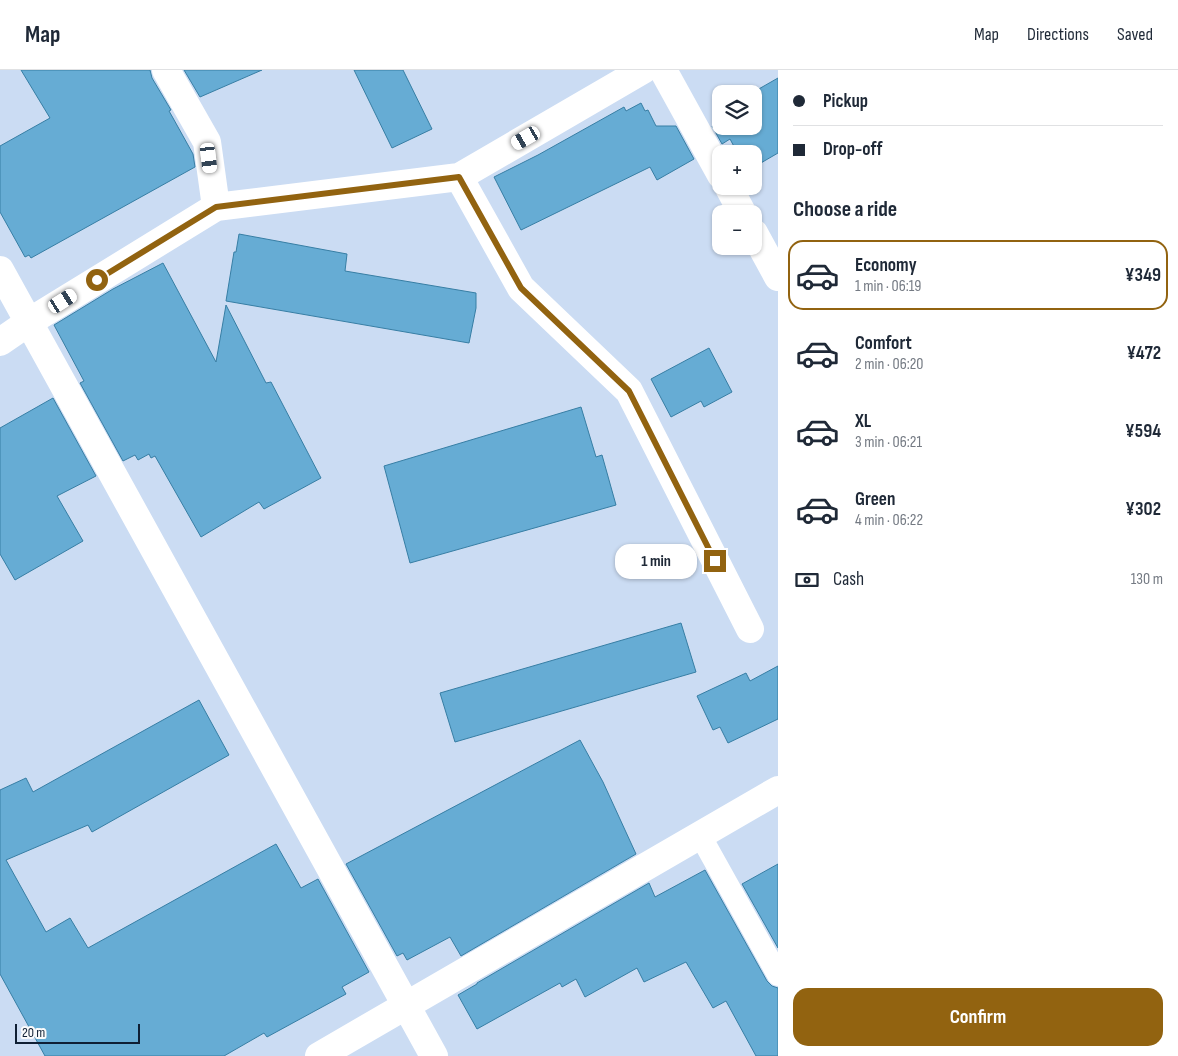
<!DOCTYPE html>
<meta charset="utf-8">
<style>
:root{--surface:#fff;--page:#f2f2f3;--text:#1f2937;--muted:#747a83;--line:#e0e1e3;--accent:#926310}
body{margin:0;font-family:"Sofia Sans Condensed",sans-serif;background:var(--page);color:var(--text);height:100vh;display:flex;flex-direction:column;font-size:19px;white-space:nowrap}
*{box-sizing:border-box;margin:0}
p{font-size:16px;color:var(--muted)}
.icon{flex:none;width:28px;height:28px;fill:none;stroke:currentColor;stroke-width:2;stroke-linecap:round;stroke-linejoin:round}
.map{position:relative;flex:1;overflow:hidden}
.side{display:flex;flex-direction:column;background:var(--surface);width:400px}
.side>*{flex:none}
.guide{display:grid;align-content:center;height:110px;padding:0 15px;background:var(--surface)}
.buttons{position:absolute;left:712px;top:15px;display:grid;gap:10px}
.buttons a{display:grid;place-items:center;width:50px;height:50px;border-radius:10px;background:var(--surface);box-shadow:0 1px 4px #0004;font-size:25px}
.scale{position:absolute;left:15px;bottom:12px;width:125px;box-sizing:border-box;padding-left:5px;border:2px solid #0f1f34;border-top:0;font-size:14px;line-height:18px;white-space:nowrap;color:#0f1f34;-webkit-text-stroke:4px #fbfbfb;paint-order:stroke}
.end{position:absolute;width:22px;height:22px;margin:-11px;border:6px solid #926310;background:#fff;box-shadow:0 0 0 2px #fff}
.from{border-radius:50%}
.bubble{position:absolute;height:35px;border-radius:15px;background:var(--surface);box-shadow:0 1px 4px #0004;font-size:16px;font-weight:700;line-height:35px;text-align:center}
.car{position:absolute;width:15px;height:30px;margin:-15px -8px;border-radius:6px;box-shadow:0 0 4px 1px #0007;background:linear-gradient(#fff 24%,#345 0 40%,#fff 0 76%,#345 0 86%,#fff 0)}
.guide b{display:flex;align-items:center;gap:18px;height:48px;font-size:19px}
.guide b+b{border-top:1px solid var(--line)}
.guide i{width:12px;height:12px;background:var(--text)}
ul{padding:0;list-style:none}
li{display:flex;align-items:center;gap:15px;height:70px;margin:0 10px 8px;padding:0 5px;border:2px solid transparent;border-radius:15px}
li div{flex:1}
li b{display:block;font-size:19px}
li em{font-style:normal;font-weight:700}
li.active{border-color:var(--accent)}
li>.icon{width:45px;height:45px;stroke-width:1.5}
h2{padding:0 15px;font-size:22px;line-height:60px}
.pay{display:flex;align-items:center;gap:12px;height:55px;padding:0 15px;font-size:19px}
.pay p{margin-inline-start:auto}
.primary-button{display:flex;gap:10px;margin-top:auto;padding:10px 15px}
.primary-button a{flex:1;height:58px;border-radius:15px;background:var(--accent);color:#fff;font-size:20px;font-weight:700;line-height:58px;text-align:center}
header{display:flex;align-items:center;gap:30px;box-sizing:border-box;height:70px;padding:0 25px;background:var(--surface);border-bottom:1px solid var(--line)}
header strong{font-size:24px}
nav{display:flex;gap:28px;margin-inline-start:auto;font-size:18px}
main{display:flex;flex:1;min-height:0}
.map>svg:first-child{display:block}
.building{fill:#66acd4;stroke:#377ea4}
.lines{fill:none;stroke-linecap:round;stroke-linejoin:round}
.lane{stroke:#fff;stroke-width:22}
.street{stroke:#fff;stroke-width:28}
.route{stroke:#926310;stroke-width:6}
</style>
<header>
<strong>Map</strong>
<nav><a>Map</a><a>Directions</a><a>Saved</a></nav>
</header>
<main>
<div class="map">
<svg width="778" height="986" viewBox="0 0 778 986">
<rect width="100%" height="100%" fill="#cbdcf3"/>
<!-- building -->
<g class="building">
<path d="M21 0H150L152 8 171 40 169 41 173 48 193 84 195 97 31 188 29 185 25 187 0 142V76L50 48Z"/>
<path d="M184 0H262L200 27Z"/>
<path d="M354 0H403L432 59 392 78Z"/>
<path d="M778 8V83L754 97V84H738L730 69 722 74 712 56H754V24H750Z"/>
<path d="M641 33 645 41 648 40 656 56H676L694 89 657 110 650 97 521 160 494 107 538 85 624 37 626 41Z"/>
<path d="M239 164 347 184 345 201 476 223V238L469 273 226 231 234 182H236Z"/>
<path d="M163 193 216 292 226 235 266 313 271 312 321 408 264 439 259 432 201 467 155 386 151 388 149 384 138 390 135 385 123 391 80 313 84 311 54 255 113 219Z"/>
<path d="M709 278 732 322 704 337 701 331 671 347 651 309Z"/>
<path d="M53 328 96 406 57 426 83 471 15 510 0 484V358Z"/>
<path d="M581 337 596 387 602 385 616 435 410 493 384 396Z"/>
<path d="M681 553 696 602 455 672 440 623Z"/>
<path d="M778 596V649L728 673 720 657 713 660 697 626 746 603 750 611Z"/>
<path d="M199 630 229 685 92 762 88 755 6 790 46 862 70 848 88 878 276 774 301 818 318 809 369 902 342 917 346 924 267 967 264 963 224 986H45L0 904V720L26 708 33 722Z"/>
<path d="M580 670 603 712 636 784 461 886 450 867 407 890 403 883 397 886 346 794Z"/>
<path d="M778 794V878L742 814Z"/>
<path d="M705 800 767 911 772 916 778 918V986H756L726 931 713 938 686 892 644 912 637 898 585 927 576 909 562 917 560 913 477 959 458 925 477 914V913L649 813 655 827Z"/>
</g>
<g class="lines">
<!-- lane -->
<path class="lane" d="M700 765 778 905"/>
<!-- street -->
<g class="street">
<path d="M166 0 207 72 216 137"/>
<path d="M663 0 721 105"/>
<path d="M459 107 521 218 629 321 750 559"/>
<path d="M728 116 743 144"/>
<path d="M754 163 778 207"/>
<path d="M0 200 434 986"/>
<path d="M0 272 29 252 216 137 459 107 643 0"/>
<path d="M319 986 778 720"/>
</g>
</g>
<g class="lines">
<!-- route -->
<path class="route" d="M97 210 216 137 459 107 521 218 629 321 715 491"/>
</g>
</svg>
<div class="buttons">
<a><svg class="icon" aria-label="layers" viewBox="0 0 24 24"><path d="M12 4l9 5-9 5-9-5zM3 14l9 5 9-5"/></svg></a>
<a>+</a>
<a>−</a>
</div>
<div class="scale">20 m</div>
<i class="end from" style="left:97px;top:210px"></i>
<i class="end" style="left:715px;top:491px"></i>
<div class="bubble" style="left:615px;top:474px;width:82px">1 min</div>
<i class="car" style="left:526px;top:68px;rotate:240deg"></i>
<i class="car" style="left:209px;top:88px;rotate:173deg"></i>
<i class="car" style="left:63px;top:231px;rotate:58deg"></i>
</div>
<section class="side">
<div class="guide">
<b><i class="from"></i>Pickup</b>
<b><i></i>Drop-off</b>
</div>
<h2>Choose a ride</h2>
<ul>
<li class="active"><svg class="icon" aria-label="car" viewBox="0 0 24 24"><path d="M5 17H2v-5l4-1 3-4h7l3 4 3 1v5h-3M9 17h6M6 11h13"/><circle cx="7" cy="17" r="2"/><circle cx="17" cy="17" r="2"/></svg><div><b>Economy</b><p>1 min · 06:19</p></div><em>¥349</em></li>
<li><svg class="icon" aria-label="car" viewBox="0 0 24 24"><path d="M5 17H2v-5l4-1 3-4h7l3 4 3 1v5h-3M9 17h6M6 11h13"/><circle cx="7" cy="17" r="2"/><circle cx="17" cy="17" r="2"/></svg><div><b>Comfort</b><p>2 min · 06:20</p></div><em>¥472</em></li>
<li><svg class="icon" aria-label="car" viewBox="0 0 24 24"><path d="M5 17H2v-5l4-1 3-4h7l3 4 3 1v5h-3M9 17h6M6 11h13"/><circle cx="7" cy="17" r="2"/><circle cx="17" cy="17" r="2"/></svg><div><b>XL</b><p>3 min · 06:21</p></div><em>¥594</em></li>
<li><svg class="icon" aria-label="car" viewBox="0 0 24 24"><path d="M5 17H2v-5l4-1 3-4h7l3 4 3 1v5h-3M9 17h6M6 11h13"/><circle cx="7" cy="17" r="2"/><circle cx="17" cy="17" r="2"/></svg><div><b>Green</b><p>4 min · 06:22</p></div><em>¥302</em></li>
</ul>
<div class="pay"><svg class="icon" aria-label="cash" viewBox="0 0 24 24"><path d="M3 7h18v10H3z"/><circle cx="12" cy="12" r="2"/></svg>Cash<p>130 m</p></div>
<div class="primary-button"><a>Confirm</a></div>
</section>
</main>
